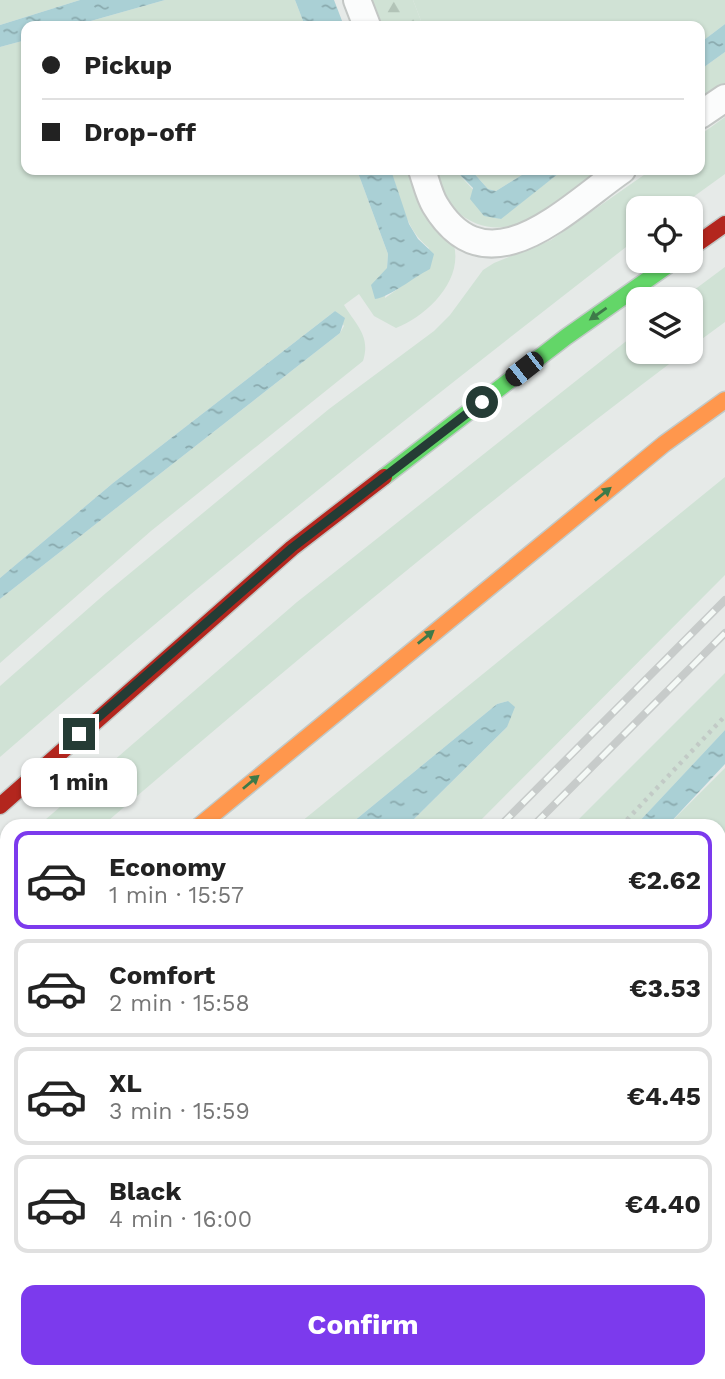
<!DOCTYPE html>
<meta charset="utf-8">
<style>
:root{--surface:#fff;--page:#f6f6f6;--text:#222;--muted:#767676;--line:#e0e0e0;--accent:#7c3aed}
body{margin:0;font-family:"Work Sans",sans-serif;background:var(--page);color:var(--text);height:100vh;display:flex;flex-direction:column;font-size:26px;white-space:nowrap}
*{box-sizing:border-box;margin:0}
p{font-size:23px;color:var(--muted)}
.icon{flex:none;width:38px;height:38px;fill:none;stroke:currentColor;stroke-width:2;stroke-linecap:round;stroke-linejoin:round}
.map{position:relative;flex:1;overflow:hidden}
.sheet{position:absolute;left:0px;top:819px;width:726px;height:560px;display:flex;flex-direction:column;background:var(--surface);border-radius:21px 21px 0 0;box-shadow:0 2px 5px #0004}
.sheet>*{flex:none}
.banner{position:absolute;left:21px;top:21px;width:684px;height:154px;border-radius:14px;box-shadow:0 2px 5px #0004;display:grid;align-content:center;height:154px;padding:0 21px;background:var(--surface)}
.tools{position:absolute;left:626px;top:196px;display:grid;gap:14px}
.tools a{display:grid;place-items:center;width:77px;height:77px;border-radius:14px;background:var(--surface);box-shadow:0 2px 5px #0004;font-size:35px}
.end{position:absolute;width:32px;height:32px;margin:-16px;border:9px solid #253c35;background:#fff;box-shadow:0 0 0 4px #fff}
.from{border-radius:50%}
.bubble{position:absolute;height:49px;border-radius:14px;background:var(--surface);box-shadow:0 2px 5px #0004;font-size:23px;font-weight:700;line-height:49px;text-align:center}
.car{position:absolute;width:21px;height:42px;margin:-21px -10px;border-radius:9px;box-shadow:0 0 5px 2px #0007;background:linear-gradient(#222 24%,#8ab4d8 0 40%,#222 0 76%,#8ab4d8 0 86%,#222 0)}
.banner b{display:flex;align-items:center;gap:24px;height:66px;font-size:26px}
.banner b+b{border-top:2px solid var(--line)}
.banner i{width:18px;height:18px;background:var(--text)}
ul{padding:12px 0 0;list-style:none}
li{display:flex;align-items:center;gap:21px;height:98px;margin:0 14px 10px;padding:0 7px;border:4px solid var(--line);border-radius:14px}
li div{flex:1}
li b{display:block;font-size:26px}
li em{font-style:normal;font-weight:700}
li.on{border-color:var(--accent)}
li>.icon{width:63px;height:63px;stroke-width:1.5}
.action{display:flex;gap:14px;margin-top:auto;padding:14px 21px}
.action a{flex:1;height:80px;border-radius:14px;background:var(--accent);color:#fff;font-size:28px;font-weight:700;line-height:80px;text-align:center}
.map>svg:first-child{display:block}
.green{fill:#d0e2d5}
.forest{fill:url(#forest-firs)}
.water{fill:url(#water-ripples)}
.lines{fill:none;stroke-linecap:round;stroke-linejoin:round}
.street-casing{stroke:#c3c7c5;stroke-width:30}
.fast-casing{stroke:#c2c9c7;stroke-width:19}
.slow-casing{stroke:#c2c9c7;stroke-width:19}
.jam-casing{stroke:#c2c9c7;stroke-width:19}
.path{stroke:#c2cac6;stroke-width:4.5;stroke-dasharray:3.5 5;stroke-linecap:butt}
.street{stroke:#fbfcfc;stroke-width:26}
.fast{stroke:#63d668;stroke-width:16}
.slow{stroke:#ff974d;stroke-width:16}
.jam{stroke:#b3261e;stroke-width:16}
.rail-casing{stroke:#c7cbca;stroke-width:8}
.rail{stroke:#f4f9f6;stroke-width:5;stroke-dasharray:16;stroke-linecap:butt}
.oneway{fill:#3e7a49}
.route{stroke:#253c35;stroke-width:9}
</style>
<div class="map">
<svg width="725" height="1379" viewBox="0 0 725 1379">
<defs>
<pattern id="forest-firs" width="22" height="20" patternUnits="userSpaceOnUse" patternTransform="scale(1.75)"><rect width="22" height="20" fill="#d0e2d5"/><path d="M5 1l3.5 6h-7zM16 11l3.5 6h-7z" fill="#b2c3b7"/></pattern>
<pattern id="water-ripples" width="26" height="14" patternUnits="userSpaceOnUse" patternTransform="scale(1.75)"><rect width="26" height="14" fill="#aad0d5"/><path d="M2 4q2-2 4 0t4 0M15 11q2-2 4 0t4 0" fill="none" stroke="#8aaaae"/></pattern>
</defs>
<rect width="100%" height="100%" fill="#e6eae8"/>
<!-- green -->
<g class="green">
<path d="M0 0H80L0 25Z"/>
<path d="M165 0H295L305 26H73Z"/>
<path d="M413 0H725V24L700 43V26H423Z"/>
<path d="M26 40V170H357L388 254 385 298 413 278 429 248C405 229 400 198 391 170H408C414 181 418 194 424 205 432 218 450 230 454 245 463 282 426 316 396 328L374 316 359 294 344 305C356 325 371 336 363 361L151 531 0 663V599L340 333 344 326 335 311 113 483 0 578V47Z"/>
<path d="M725 52V86L700 104V70Z"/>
<path d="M725 117V174L678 208H639V237C422 405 206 576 0 757V686L106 593 329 409 434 331 450 315 483 270 494 263 551 240 651 170H700V135Z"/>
<path d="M428 170H455L500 219 563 170H606C562 200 507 256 455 210 444 201 436 182 428 170Z"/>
<path d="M471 170H530L496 191 488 189Z"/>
<path d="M725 267V322L691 347V299H682Z"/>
<path d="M639 331V352H685C485 502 292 663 102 826H38L297 602Z"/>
<path d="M725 477V575L475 826H407L507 727 508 701 497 704 348 826H296Z"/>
<path d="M725 673V730L635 826H572Z"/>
<path d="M725 768V995L719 992V826H667Z"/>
<path d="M7 1059V1143L0 1150V1066Z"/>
<path d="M725 1083V1335L719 1319V1085Z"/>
<path d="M7 1227V1320L0 1327V1234Z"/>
<path d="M51 1372H124L118 1379H44Z"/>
<path d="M163 1372H248L252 1379H157Z"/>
<path d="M303 1372H693L696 1379H306Z"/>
</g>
<!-- forest -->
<path class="forest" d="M365 0H413L423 26H375Z"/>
<!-- water -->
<g class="water">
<path d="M80 0H165L73 26H26V40L0 47V25Z"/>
<path d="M295 0H334L344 26H305Z"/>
<path d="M725 24V52L700 70V43Z"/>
<path d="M357 170H391L409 224 418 239 434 254 430 269C414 277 390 297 375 299L371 285 387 268 388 254Z"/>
<path d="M455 170H471L488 189 496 191 530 170H563L501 219 484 216 470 199 473 188Z"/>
<path d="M335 311 345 318 340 333 0 599V578L113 483Z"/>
<path d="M508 701 515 707 507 727 407 826H348L497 704Z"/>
<path d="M725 730V764L667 826H635Z"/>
<path d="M719 992 725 995V1083L719 1085Z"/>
<path d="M7 1143V1227L0 1234V1150Z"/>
</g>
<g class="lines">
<defs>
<g id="street">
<path d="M357 0 367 26"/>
<path d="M700 115 725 98"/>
<path d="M422 170C426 181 429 195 435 205 488 293 567 208 622 170"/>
</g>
<path id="fast" d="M384 477 566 337 674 261"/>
<g id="slow">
<path d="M199 826 664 444 725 400"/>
<path d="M0 1003 7 996"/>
</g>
<g id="jam">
<path d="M691 248 725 224"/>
<path d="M0 806 292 548 384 477"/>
</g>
</defs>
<!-- street casing -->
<use href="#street" class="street-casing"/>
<!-- fast casing -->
<use href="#fast" class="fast-casing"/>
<!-- slow casing -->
<use href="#slow" class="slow-casing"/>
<!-- jam casing -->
<use href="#jam" class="jam-casing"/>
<!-- path -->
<g class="path">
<path d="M621 826 725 716"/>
<path d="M109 1379 115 1372"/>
</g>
<!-- street -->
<use href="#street" class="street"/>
<!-- fast -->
<use href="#fast" class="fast"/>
<!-- slow -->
<use href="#slow" class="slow"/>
<!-- jam -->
<use href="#jam" class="jam"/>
<defs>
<g id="rail">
<path d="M500 826 725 600"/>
<path d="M533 826 725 633"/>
<path d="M0 1353 7 1345"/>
<path d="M8 1379 14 1372"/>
</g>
</defs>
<!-- rail casing -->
<use href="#rail" class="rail-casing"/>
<!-- rail -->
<use href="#rail" class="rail"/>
</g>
<!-- one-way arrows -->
<defs><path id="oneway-solid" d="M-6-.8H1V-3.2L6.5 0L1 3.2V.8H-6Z" transform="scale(1.75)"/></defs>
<g class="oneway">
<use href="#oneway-solid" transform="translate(598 314) rotate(145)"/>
<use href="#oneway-solid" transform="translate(603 494) rotate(-39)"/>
<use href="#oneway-solid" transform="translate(426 637) rotate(-39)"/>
<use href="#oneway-solid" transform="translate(251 782) rotate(-40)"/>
</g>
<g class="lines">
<!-- route -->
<path class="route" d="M79 734 292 548 482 402"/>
</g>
</svg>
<div class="tools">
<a><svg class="icon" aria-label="locate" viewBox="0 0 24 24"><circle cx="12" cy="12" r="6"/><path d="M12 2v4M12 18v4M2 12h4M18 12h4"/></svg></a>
<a><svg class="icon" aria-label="layers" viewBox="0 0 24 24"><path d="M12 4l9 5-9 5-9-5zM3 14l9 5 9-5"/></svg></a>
</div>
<i class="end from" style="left:482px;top:402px"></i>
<i class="end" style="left:79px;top:734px"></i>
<div class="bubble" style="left:21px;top:758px;width:116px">1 min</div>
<i class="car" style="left:524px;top:369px;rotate:232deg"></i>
<div class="banner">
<b><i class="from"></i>Pickup</b>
<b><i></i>Drop-off</b>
</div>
<section class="sheet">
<ul>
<li class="on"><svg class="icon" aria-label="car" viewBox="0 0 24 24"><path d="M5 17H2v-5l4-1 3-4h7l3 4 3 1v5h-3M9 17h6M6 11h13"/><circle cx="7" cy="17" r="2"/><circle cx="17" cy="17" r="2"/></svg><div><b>Economy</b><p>1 min · 15:57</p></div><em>€2.62</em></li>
<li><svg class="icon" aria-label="car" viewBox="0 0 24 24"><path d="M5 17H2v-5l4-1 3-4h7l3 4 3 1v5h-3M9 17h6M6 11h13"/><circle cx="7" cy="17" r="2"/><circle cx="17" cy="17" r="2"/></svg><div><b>Comfort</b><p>2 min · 15:58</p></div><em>€3.53</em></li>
<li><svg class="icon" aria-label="car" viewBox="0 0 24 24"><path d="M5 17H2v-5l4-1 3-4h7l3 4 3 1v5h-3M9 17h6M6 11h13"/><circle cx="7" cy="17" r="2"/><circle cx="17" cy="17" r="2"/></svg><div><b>XL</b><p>3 min · 15:59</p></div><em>€4.45</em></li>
<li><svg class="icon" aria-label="car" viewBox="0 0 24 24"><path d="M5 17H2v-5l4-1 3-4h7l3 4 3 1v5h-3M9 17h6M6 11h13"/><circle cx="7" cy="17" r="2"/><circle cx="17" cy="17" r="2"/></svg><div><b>Black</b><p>4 min · 16:00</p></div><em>€4.40</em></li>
</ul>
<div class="action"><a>Confirm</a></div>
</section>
</div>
